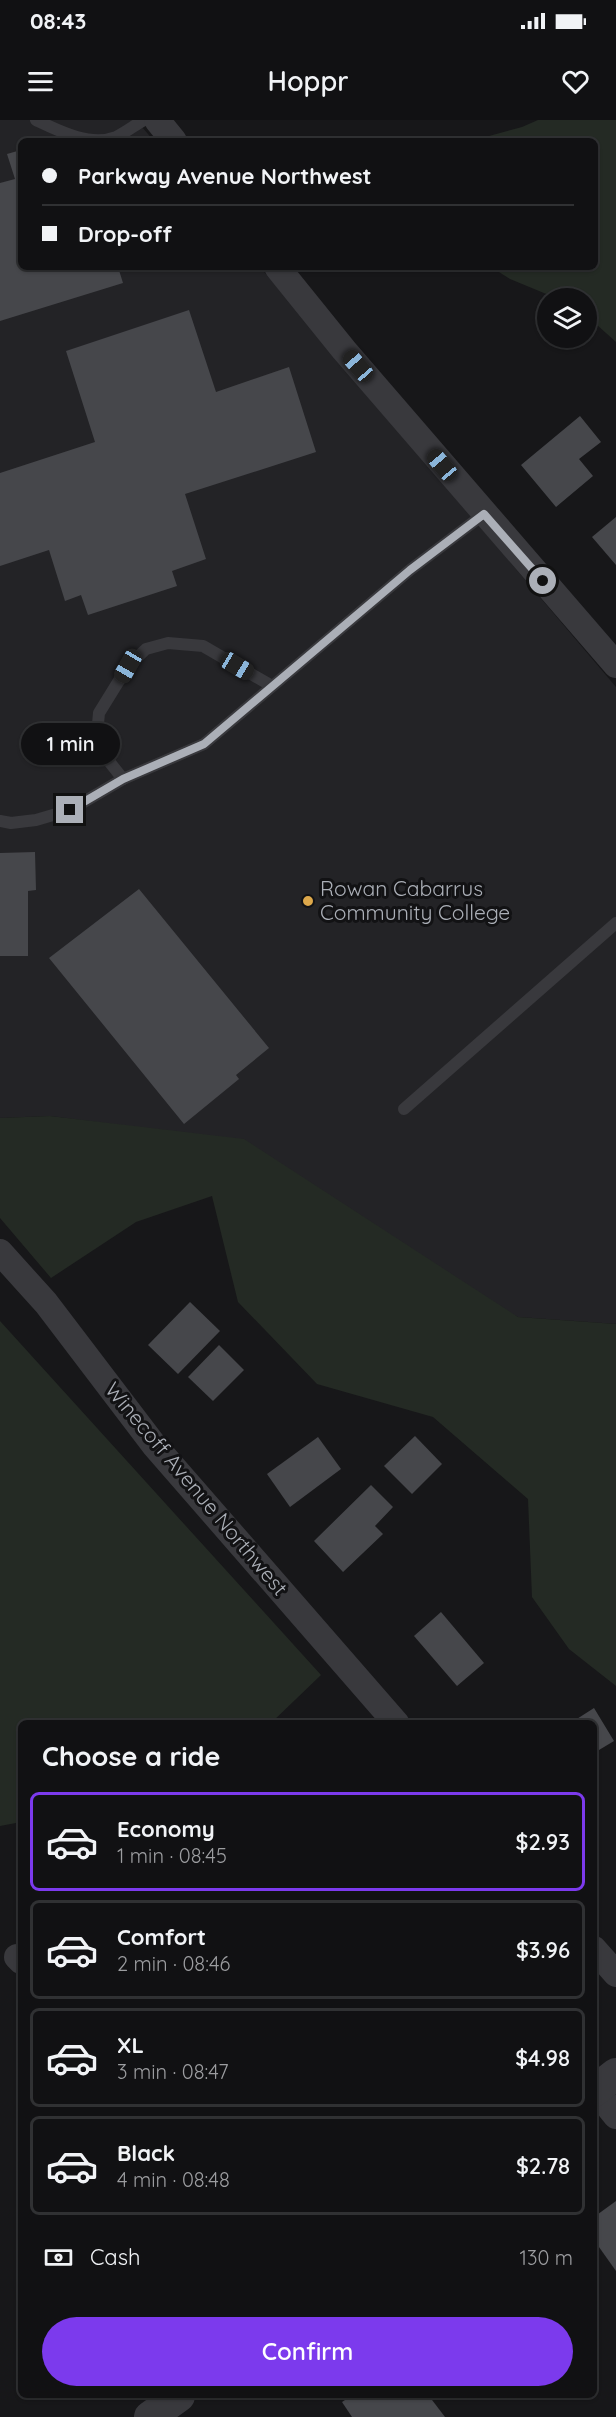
<!DOCTYPE html>
<meta charset="utf-8">
<style>
:root{--surface:#111113;--page:#1e1f21;--text:#f1f3f6;--muted:#9c9da0;--line:#303133;--accent:#7c3aed}
body{margin:0;font-family:Quicksand,sans-serif;background:var(--page);color:var(--text);height:100vh;display:flex;flex-direction:column;font-size:22px;white-space:nowrap}
*{box-sizing:border-box;margin:0}
p{font-size:20px;color:var(--muted)}
.icon{flex:none;width:33px;height:33px;fill:none;stroke:currentColor;stroke-width:2;stroke-linecap:round;stroke-linejoin:round}
.map{position:relative;flex:1;overflow:hidden}
.drawer{position:absolute;left:18px;top:1600px;width:579px;height:678px;display:flex;flex-direction:column;background:var(--surface);border-radius:9px;box-shadow:0 2px 4px #0004,0 0 0 2px var(--line)}
.drawer>*{flex:none}
.guide{position:absolute;left:18px;top:18px;width:580px;height:132px;border-radius:9px;box-shadow:0 2px 4px #0004,0 0 0 2px var(--line);display:grid;align-content:center;height:132px;padding:0 24px;background:var(--surface)}
.fabs{position:absolute;left:537px;top:168px;display:grid;gap:12px}
.fabs a{display:grid;place-items:center;width:60px;height:60px;border-radius:50%;background:var(--surface);box-shadow:0 2px 4px #0004,0 0 0 2px var(--line);font-size:30px}
.end{position:absolute;width:27px;height:27px;margin:-14px;border:8px solid #abafb7;background:#111;box-shadow:0 0 0 3px #111}
.from{border-radius:50%}
.bubble{position:absolute;height:42px;border-radius:21px;background:var(--surface);box-shadow:0 2px 4px #0004,0 0 0 2px var(--line);font-size:20px;font-weight:600;line-height:42px;text-align:center}
.car{position:absolute;width:18px;height:36px;margin:-18px -9px;border-radius:8px;box-shadow:0 0 4px 2px #0007;background:linear-gradient(#222 24%,#8ab4d8 0 40%,#222 0 76%,#8ab4d8 0 86%,#222 0)}
.guide b{display:flex;align-items:center;gap:21px;height:57px;font-size:22px}
.guide b+b{border-top:2px solid var(--line)}
.guide i{width:15px;height:15px;background:var(--text)}
ul{padding:0;list-style:none}
li{display:flex;align-items:center;gap:18px;height:99px;margin:0 12px 9px;padding:0 12px;border:3px solid var(--line);border-radius:9px}
li div{flex:1}
li b{display:block;font-size:22px}
li em{font-style:normal;font-weight:600}
li.current{border-color:var(--accent)}
li>.icon{width:54px;height:54px;stroke-width:1.5}
h2{padding:0 24px;font-size:27px;line-height:72px}
.pay{display:flex;align-items:center;gap:15px;height:66px;padding:0 24px;font-size:22px}
.pay p{margin-inline-start:auto}
.action{display:flex;gap:12px;margin-top:auto;padding:12px 24px}
.action a{flex:1;height:69px;border-radius:36px;background:var(--accent);color:#fff;font-size:24px;font-weight:600;line-height:69px;text-align:center}
.status{display:flex;justify-content:space-between;align-items:center;height:42px;padding:0 30px;background:var(--surface);direction:ltr}
.status svg{height:16px;fill:currentColor}
header{display:flex;justify-content:space-between;align-items:center;height:78px;padding:0 24px;background:var(--surface);font-size:27px;font-weight:600}
.map>svg:first-child{display:block}
.built{fill:#232326}
.green{fill:#242a24}
.building{fill:#46474b}
.lines{fill:none;stroke-linecap:round;stroke-linejoin:round}
.service{stroke:#39393d;stroke-width:12}
.minor{stroke:#39393d;stroke-width:26}
.tertiary{stroke:#39393d;stroke-width:32}
.route{stroke:#abafb7;stroke-width:8}
.poi-dot{fill:#dda84b;stroke:#121214;stroke-width:2}
.labels{text-anchor:middle;stroke-width:6;stroke-linejoin:round;paint-order:stroke}
.poi-label{font-size:21px;fill:#abafb7;stroke:#121214;text-anchor:start}
.street-label{font-size:21px;fill:#abafb7;stroke:#121214}
</style>
<div class="status"><b>08:43</b><svg viewBox="0 0 49 12"><path d="M0 12V9h3v3zM5 12V6h3v6zM10 12V3h3v9zM15 12V0h3v12zM26 1h20v11H26zM47 4h2v5h-2z"/></svg></div>
<header><svg class="icon" aria-label="menu" viewBox="0 0 24 24"><path d="M4 6h16M4 12h16M4 18h16"/></svg>Hoppr<svg class="icon" aria-label="heart" viewBox="0 0 24 24"><path d="M12 20l-8-8c-3-5 5-10 8-4 3-6 11-1 8 4z"/></svg></header>
<div class="map">
<svg width="616" height="2297" viewBox="0 0 616 2297">
<rect width="100%" height="100%" fill="#171719"/>
<!-- built -->
<path class="built" d="M0 0H136L154 21H21V147H260L616 567V1204L518 1197 143 1008 50 996 0 998Z"/>
<!-- green -->
<g class="green">
<path d="M538 0H616V222L587 196 586 178H556L510 159 491 147H596V21H471L522 7Z"/>
<path d="M50 996 244 1019 518 1197 616 1204V1566L569 1529 532 1477 528 1379 433 1297 317 1264 238 1182 212 1076 136 1102 51 1158 0 1098V998Z"/>
<path d="M0 1201 321 1555 271 1603 21 1604V1702L0 1706Z"/>
</g>
<!-- building -->
<g class="building">
<path d="M21 30V147H118L123 163 0 201V63L15 59 7 34Z"/>
<path d="M189 190 216 272 289 247 316 332 185 374 206 439 172 451 177 466 88 495 81 475 65 481 49 430 0 446V353L95 322 66 231Z"/>
<path d="M580 296 601 322 579 339 593 356 556 387 521 345Z"/>
<path d="M616 397V445L592 417Z"/>
<path d="M35 732 36 770 28 771V836H0V733Z"/>
<path d="M139 769 269 928 236 955 239 959 184 1004 49 838Z"/>
<path d="M190 1182 220 1211 178 1254 148 1225Z"/>
<path d="M219 1225 244 1250 213 1281 188 1257Z"/>
<path d="M415 1316 442 1344 412 1374 384 1346Z"/>
<path d="M318 1317 341 1349 290 1387 267 1354Z"/>
<path d="M371 1365 393 1387 375 1406 383 1414 343 1452 314 1421Z"/>
<path d="M441 1492 484 1543 457 1566 414 1516Z"/>
<path d="M594 1588 614 1621 594 1633V1604H569Z"/>
<path d="M616 2081V2151L594 2120V2097Z"/>
<path d="M351 2276H429L445 2297H352L342 2282Z"/>
</g>
<g class="lines">
<!-- service -->
<g class="service">
<path d="M36 0C59 11 90 27 116 17 126 12 135 5 144 0"/>
<path d="M123 659 96 625 99 593 128 546 146 529 168 523 203 526 272 566"/>
<path d="M0 701 11 703 36 700 70 690 123 659 204 624 410 450 484 394"/>
<path d="M404 989 616 803"/>
</g>
<!-- minor -->
<g class="minor">
<path d="M157 0 174 21"/>
<path d="M277 147 344 230 616 545"/>
<path d="M0 1132 46 1183 154 1325 397 1604"/>
<path d="M594 1829 616 1854"/>
<path d="M17 1837 21 1841"/>
<path d="M595 1970 616 1996"/>
</g>
<!-- tertiary -->
<g class="tertiary">
<path d="M594 1971 616 1954"/>
<path d="M150 2297 179 2276"/>
</g>
</g>
<g class="lines">
<!-- route -->
<path class="route" d="M70 690 123 659 204 624 410 450 484 394 543 461"/>
</g>
<!-- markers -->
<circle class="poi-dot" cx="308" cy="781" r="6"/>
<g class="labels">
<!-- poi labels -->
<g class="poi-label">
<text x="320" y="776">Rowan Cabarrus<tspan x="320" dy="24">Community College</tspan></text>
</g>
<!-- street labels -->
<g class="street-label">
<text transform="translate(196 1369) rotate(50)" y="7">Winecoff Avenue Northwest</text>
</g>
</g>
</svg>
<div class="fabs">
<a><svg class="icon" aria-label="layers" viewBox="0 0 24 24"><path d="M12 4l9 5-9 5-9-5zM3 14l9 5 9-5"/></svg></a>
</div>
<i class="end from" style="left:543px;top:461px"></i>
<i class="end" style="left:70px;top:690px"></i>
<div class="bubble" style="left:21px;top:603px;width:99px">1 min</div>
<i class="car" style="left:358px;top:246px;rotate:319deg"></i>
<i class="car" style="left:442px;top:345px;rotate:320deg"></i>
<i class="car" style="left:128px;top:546px;rotate:210deg"></i>
<i class="car" style="left:237px;top:546px;rotate:121deg"></i>
<div class="guide">
<b><i class="from"></i>Parkway Avenue Northwest</b>
<b><i></i>Drop-off</b>
</div>
<section class="drawer">
<h2>Choose a ride</h2>
<ul>
<li class="current"><svg class="icon" aria-label="car" viewBox="0 0 24 24"><path d="M5 17H2v-5l4-1 3-4h7l3 4 3 1v5h-3M9 17h6M6 11h13"/><circle cx="7" cy="17" r="2"/><circle cx="17" cy="17" r="2"/></svg><div><b>Economy</b><p>1 min · 08:45</p></div><em>$2.93</em></li>
<li><svg class="icon" aria-label="car" viewBox="0 0 24 24"><path d="M5 17H2v-5l4-1 3-4h7l3 4 3 1v5h-3M9 17h6M6 11h13"/><circle cx="7" cy="17" r="2"/><circle cx="17" cy="17" r="2"/></svg><div><b>Comfort</b><p>2 min · 08:46</p></div><em>$3.96</em></li>
<li><svg class="icon" aria-label="car" viewBox="0 0 24 24"><path d="M5 17H2v-5l4-1 3-4h7l3 4 3 1v5h-3M9 17h6M6 11h13"/><circle cx="7" cy="17" r="2"/><circle cx="17" cy="17" r="2"/></svg><div><b>XL</b><p>3 min · 08:47</p></div><em>$4.98</em></li>
<li><svg class="icon" aria-label="car" viewBox="0 0 24 24"><path d="M5 17H2v-5l4-1 3-4h7l3 4 3 1v5h-3M9 17h6M6 11h13"/><circle cx="7" cy="17" r="2"/><circle cx="17" cy="17" r="2"/></svg><div><b>Black</b><p>4 min · 08:48</p></div><em>$2.78</em></li>
</ul>
<div class="pay"><svg class="icon" aria-label="cash" viewBox="0 0 24 24"><path d="M3 7h18v10H3z"/><circle cx="12" cy="12" r="2"/></svg>Cash<p>130 m</p></div>
<div class="action"><a>Confirm</a></div>
</section>
</div>
